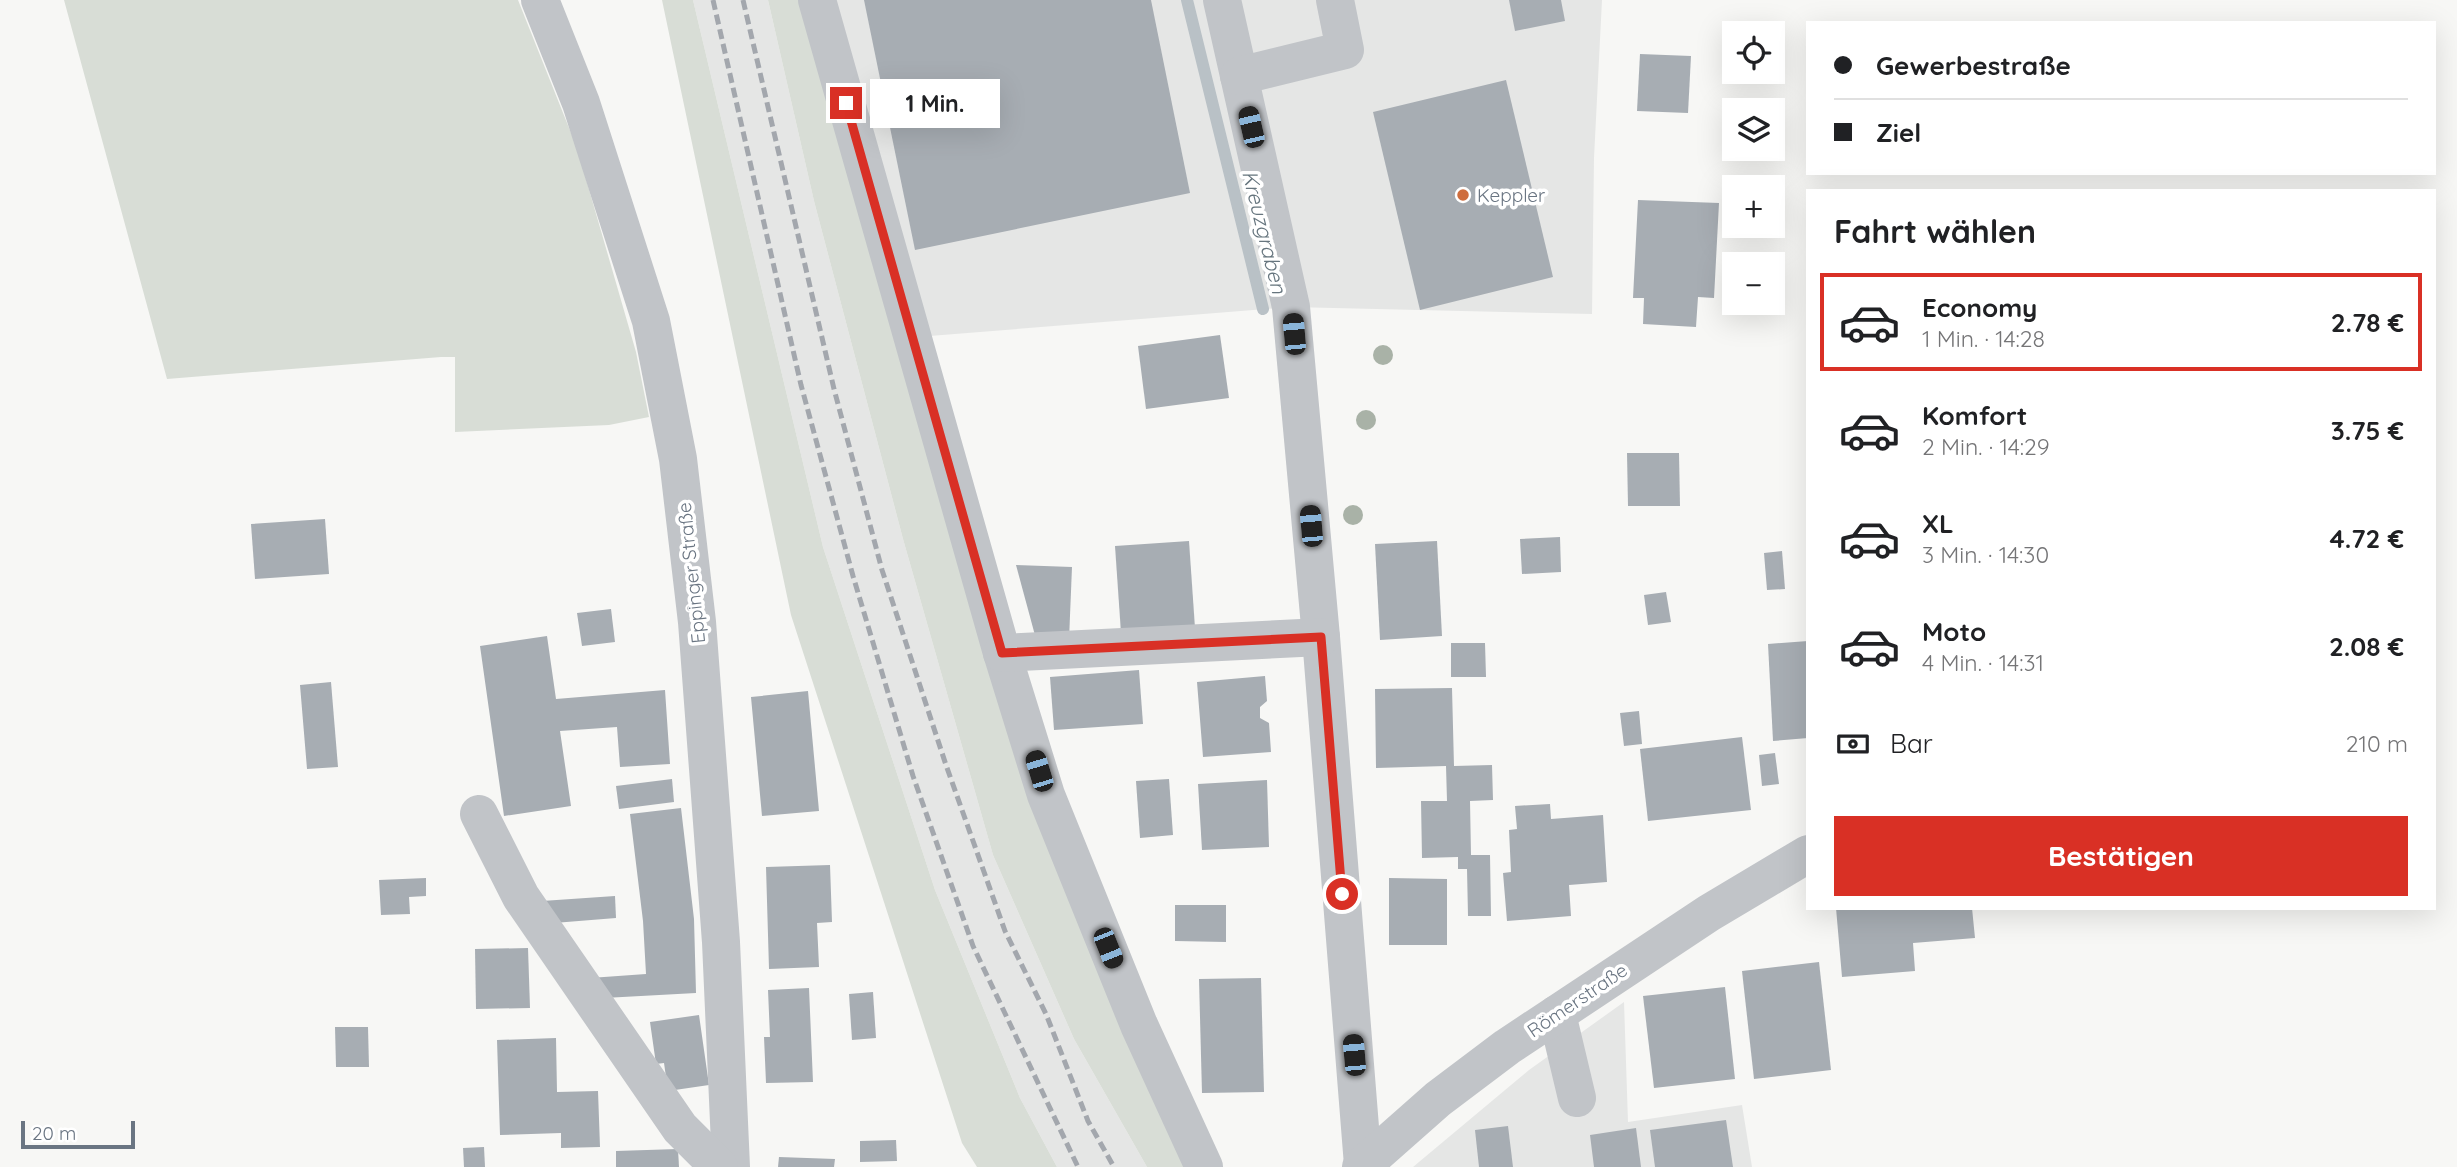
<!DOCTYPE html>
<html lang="de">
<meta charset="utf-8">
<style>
:root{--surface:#fff;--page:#f2f2f2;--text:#202124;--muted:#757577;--line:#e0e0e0;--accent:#d93025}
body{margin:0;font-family:Quicksand,sans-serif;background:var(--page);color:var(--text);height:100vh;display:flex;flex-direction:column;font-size:26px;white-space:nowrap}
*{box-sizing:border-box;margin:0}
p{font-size:23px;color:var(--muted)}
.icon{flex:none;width:38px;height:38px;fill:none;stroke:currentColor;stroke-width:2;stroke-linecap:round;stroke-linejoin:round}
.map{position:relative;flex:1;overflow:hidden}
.sheet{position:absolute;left:1806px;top:189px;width:630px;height:721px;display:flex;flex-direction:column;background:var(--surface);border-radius:0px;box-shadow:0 7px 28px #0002}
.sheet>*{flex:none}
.top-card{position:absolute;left:1806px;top:21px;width:630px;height:154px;border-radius:0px;box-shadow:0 7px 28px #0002;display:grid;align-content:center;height:154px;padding:0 28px;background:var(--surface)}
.fabs{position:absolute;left:1722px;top:21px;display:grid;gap:14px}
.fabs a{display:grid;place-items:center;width:63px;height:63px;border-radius:0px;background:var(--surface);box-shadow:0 7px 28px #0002;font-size:35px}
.scale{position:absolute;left:21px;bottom:18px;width:114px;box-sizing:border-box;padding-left:7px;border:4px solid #6a7582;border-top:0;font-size:19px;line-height:24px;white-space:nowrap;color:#6a7582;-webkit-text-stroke:5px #fff;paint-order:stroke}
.end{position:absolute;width:32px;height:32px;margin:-16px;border:9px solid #d93025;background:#fff;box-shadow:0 0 0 4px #fff}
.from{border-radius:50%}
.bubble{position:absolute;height:49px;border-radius:0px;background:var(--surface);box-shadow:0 7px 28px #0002;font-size:23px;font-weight:800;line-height:49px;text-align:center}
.car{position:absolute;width:21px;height:42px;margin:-21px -10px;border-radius:9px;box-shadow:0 0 5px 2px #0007;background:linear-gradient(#222 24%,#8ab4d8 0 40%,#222 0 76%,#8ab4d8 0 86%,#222 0)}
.top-card b{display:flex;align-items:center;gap:24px;height:66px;font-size:26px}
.top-card b+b{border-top:2px solid var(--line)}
.top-card i{width:18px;height:18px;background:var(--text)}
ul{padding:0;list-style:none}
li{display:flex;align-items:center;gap:21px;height:98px;margin:0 14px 10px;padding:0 14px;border:4px solid transparent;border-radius:0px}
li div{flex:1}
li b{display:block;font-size:26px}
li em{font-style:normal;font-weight:800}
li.current{border-color:var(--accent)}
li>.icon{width:63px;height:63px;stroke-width:1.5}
h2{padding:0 28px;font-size:32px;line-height:84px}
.pay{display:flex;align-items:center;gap:18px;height:77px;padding:0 28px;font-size:26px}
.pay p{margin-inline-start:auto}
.action{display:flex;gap:14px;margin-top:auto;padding:14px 28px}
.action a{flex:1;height:80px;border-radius:0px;background:var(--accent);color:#fff;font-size:28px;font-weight:800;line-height:80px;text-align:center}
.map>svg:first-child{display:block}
.built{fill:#e5e6e5}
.green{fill:#d8ddd6}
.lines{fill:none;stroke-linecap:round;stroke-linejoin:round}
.stream{stroke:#b9c1c6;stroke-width:12}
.building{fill:#a7adb3}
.minor{stroke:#c1c4c8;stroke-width:38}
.rail{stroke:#a3a7ad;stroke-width:5;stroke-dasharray:10 5;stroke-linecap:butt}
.tree{fill:#a9b2a7}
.route{stroke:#d93025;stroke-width:9}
.poi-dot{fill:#ce6d3d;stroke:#fff;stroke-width:2.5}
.labels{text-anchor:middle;stroke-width:7;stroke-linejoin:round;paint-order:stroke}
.poi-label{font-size:19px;fill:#6a7582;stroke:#fff;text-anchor:start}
.street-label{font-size:19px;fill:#6a7582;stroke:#fff}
.water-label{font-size:21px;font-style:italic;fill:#66757e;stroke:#fff}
</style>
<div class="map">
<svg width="2457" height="1167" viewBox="0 0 2457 1167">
<rect width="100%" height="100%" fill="#f7f7f5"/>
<!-- built -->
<g class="built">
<path d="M693 0H768L814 201 903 539 993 855 1074 1039 1147 1167H1057L1020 1098 935 890 823 547Z"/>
<path d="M826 0H1602L1594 158 1592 314 1291 307 917 337Z"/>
<path d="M1624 1002 1628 1122 1742 1105 1752 1167H1413L1529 1070Z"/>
</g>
<!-- green -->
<g class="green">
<path d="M64 0H518L577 148 636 352 649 417 609 425 455 432V357H441L167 379Z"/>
<path d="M662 0H693L823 547 935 890 1020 1098 1057 1167H977L962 1143 791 615Z"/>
<path d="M768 0H826L963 539 1210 1167H1147L1074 1039 993 855 903 539 814 201Z"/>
</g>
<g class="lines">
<!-- stream -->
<path class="stream" d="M1187 0 1263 309"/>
</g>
<!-- building -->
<g class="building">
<path d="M864 0H1151L1190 193 915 250Z"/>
<path d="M1509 0H1561L1565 21 1515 31Z"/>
<path d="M1640 54 1691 56 1688 113 1637 111Z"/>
<path d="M1506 80 1553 277 1420 310 1373 112Z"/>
<path d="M1638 200 1719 203 1714 298 1698 297 1696 327 1643 324 1644 298H1633Z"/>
<path d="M1220 335 1229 398 1146 409 1138 346Z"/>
<path d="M1627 453H1679L1680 506H1628Z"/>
<path d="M325 519 329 574 255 579 251 524Z"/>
<path d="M1560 537 1561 572 1522 574 1520 539Z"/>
<path d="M1189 541 1195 628 1121 633 1115 546Z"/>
<path d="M1437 541 1442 636 1380 640 1375 544Z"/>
<path d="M1782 551 1785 589 1767 590 1764 553Z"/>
<path d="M1016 565 1072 567 1069 640 1036 639Z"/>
<path d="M1666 592 1671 622 1648 625 1644 595Z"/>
<path d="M611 609 615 642 582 646 577 613Z"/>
<path d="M547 636 556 699 665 690 670 764 620 767 617 727 560 731 571 806 504 816 480 646Z"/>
<path d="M1808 641V738L1773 741 1768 644Z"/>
<path d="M1451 643H1485L1486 677H1451Z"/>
<path d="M1139 670 1143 724 1054 730 1050 677Z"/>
<path d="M1265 676 1267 701 1260 707V718L1269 723 1271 752 1203 757 1197 682Z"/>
<path d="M331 682 338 767 307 769 300 685Z"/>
<path d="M1452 688 1454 766 1492 765 1493 800 1470 801 1471 855H1490L1491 916H1468L1467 869H1458V857L1422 858 1421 801H1447L1446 766 1376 768 1375 689Z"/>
<path d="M808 691 819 811 762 816 751 697Z"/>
<path d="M1639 711 1642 744 1624 746 1620 713Z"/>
<path d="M1742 737 1751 810 1648 821 1640 749Z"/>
<path d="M1775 753 1779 784 1762 786 1759 755Z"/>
<path d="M672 779 674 802 619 809 616 786Z"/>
<path d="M1169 779 1173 835 1140 838 1136 781Z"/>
<path d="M1267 780 1269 847 1202 850 1198 784Z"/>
<path d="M1550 804 1551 819 1603 815 1607 882 1569 885 1571 916 1507 921 1503 873 1511 872 1509 830 1517 829 1515 806Z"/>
<path d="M681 808 694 919 696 993 604 998 590 978 646 974 643 921 630 814Z"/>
<path d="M830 865 832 922 817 923 819 967 769 969 766 867Z"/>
<path d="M426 878V896L409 897 410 914 381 915 379 880Z"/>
<path d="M1389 878 1447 879V945H1389Z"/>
<path d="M615 896 616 918 554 923 542 901Z"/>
<path d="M1175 905H1226V942L1175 941Z"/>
<path d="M1836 908H1972L1975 938 1913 943 1915 971 1842 977Z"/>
<path d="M528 948 530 1008 476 1009 475 949Z"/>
<path d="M1819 962 1831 1070 1754 1079 1742 971Z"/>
<path d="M1261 978 1264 1092 1202 1093 1199 979Z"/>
<path d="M1725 987 1735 1079 1654 1088 1643 996Z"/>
<path d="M809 988 813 1082 766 1083 764 1037H770L768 990Z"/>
<path d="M873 992 876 1038 852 1040 849 994Z"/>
<path d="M699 1015 709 1085 668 1091 664 1063 656 1064 650 1022Z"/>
<path d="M335 1027H368L369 1067H336Z"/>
<path d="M556 1038 557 1092 598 1091 600 1147 561 1148V1133L500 1135 497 1040Z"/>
<path d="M1726 1120 1733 1167H1655L1650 1130Z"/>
<path d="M1508 1126 1513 1167H1479L1475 1130Z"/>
<path d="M1636 1128 1641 1167H1594L1590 1135Z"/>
<path d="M896 1140 897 1161 860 1162V1141Z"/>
<path d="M484 1147 485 1167H464L463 1148Z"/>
<path d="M678 1149 679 1167H616V1151Z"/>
<path d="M779 1157 835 1159 834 1167H778Z"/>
</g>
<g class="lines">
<!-- minor -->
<g class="minor">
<path d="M540 0 581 103 651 321 678 459 697 622 721 942 731 1167"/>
<path d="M817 0 1002 653 1046 795 1139 1025 1204 1167"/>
<path d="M1222 0 1291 307 1321 637 1363 1165"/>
<path d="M1239 76 1345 50 1335 0"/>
<path d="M1002 653 1321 637"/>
<path d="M479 814 521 897 680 1128 719 1167"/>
<path d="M1557 1014 1577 1098"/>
<path d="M1361 1167 1438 1099 1507 1047 1709 913 1808 854"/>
</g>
<!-- rail -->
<g class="rail">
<path d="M713 0 801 385 853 576 913 776 973 946 1078 1167"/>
<path d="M743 0 834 389 882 570 946 765 1005 931 1046 1014 1088 1121 1114 1167"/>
</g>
</g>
<!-- trees -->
<g class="tree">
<circle cx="1383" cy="355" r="10"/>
<circle cx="1366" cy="420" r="10"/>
<circle cx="1353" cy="515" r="10"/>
</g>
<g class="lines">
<!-- route -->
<path class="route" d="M846 103 1002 653 1321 637 1342 894"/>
</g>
<!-- markers -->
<circle class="poi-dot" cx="1463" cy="195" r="7"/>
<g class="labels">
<!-- poi labels -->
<g class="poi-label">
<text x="1477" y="202">Keppler</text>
</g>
<!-- street labels -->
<g class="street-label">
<text transform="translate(691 573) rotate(-96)" y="7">Eppinger Straße</text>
<text transform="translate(1577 1000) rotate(-34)" y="7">Römerstraße</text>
</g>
<!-- water labels -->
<g class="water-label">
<text transform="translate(1264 232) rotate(76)" y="7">Kreuzgraben</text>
</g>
</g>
</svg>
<div class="fabs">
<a><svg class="icon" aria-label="locate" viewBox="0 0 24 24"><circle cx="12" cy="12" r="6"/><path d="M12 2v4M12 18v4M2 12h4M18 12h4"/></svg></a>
<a><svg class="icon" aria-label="layers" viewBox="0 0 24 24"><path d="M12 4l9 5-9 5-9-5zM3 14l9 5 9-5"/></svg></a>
<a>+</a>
<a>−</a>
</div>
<div class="scale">20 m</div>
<i class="end from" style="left:1342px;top:894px"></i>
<i class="end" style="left:846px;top:103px"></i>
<div class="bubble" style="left:870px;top:79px;width:130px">1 Min.</div>
<i class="car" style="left:1251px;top:127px;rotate:347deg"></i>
<i class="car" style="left:1294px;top:334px;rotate:355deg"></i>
<i class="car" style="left:1311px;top:526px;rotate:355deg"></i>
<i class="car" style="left:1039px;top:771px;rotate:343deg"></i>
<i class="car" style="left:1108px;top:948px;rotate:158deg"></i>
<i class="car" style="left:1354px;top:1055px;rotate:355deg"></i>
<div class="top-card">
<b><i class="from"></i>Gewerbestraße</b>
<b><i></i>Ziel</b>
</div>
<section class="sheet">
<h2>Fahrt wählen</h2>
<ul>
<li class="current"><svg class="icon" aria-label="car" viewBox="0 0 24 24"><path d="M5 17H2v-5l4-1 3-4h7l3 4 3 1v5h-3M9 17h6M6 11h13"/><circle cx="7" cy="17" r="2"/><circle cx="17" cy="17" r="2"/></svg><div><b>Economy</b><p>1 Min. · 14:28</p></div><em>2.78 €</em></li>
<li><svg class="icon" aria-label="car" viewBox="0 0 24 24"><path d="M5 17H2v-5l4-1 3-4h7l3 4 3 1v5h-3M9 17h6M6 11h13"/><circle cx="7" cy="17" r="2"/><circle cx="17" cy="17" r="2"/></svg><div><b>Komfort</b><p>2 Min. · 14:29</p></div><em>3.75 €</em></li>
<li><svg class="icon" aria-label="car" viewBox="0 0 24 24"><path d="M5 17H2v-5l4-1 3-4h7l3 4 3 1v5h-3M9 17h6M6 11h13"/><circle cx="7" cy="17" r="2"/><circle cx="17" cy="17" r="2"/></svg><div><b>XL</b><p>3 Min. · 14:30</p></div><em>4.72 €</em></li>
<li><svg class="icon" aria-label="car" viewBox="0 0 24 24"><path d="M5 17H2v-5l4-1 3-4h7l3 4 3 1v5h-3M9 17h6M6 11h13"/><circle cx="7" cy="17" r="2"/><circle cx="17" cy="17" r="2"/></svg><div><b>Moto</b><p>4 Min. · 14:31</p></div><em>2.08 €</em></li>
</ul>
<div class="pay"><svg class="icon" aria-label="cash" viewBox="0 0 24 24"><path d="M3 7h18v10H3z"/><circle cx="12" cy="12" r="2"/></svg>Bar<p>210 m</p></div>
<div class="action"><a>Bestätigen</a></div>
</section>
</div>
